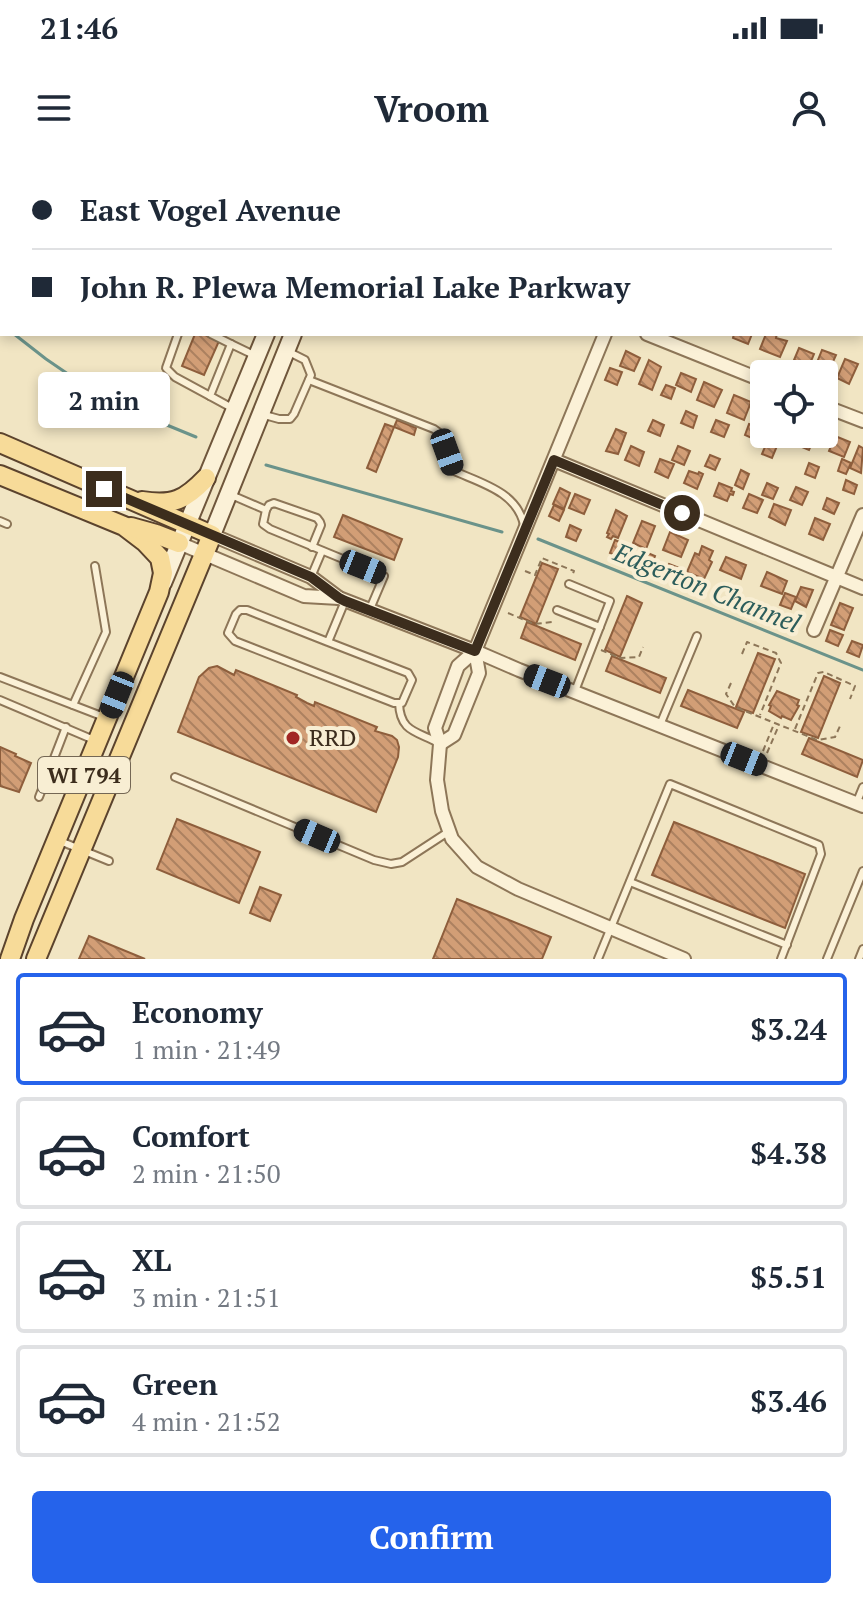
<!DOCTYPE html>
<meta charset="utf-8">
<style>
:root{--surface:#fff;--page:#f6f6f7;--text:#1f2937;--muted:#747a83;--line:#e0e1e3;--accent:#2563eb}
body{margin:0;font-family:"PT Serif",serif;background:var(--page);color:var(--text);height:100vh;display:flex;flex-direction:column;font-size:30px;white-space:nowrap}
*{box-sizing:border-box;margin:0}
p{font-size:26px;color:var(--muted)}
.icon{flex:none;width:44px;height:44px;fill:none;stroke:currentColor;stroke-width:2;stroke-linecap:round;stroke-linejoin:round}
.map{position:relative;height:799px;overflow:hidden}
.panel{display:flex;flex-direction:column;background:var(--surface);flex:1}
.panel>*{flex:none}
.top-card{position:absolute;left:0px;top:0px;width:864px;height:176px;box-shadow:0 4px 12px #0003;display:grid;align-content:center;height:176px;padding:0 32px;background:var(--surface)}
.fabs{position:absolute;left:750px;top:200px;display:grid;gap:16px}
.fabs a{display:grid;place-items:center;width:88px;height:88px;border-radius:8px;background:var(--surface);box-shadow:0 4px 12px #0003;font-size:40px}
.end{position:absolute;width:36px;height:36px;margin:-18px;border:10px solid #3c2d1d;background:#fff;box-shadow:0 0 0 4px #fff}
.from{border-radius:50%}
.bubble{position:absolute;height:56px;border-radius:8px;background:var(--surface);box-shadow:0 4px 12px #0003;font-size:26px;font-weight:600;line-height:56px;text-align:center}
.car{position:absolute;width:24px;height:48px;margin:-24px -12px;border-radius:10px;box-shadow:0 0 6px 2px #0007;background:linear-gradient(#222 24%,#8ab4d8 0 40%,#222 0 76%,#8ab4d8 0 86%,#222 0)}
.top-card b{display:flex;align-items:center;gap:28px;height:76px;font-size:30px}
.top-card b+b{border-top:2px solid var(--line)}
.top-card i{width:20px;height:20px;background:var(--text)}
ul{padding:14px 0 0;list-style:none}
li{display:flex;align-items:center;gap:24px;height:112px;margin:0 16px 12px;padding:0 16px;border:4px solid var(--line);border-radius:8px}
li div{flex:1}
li b{display:block;font-size:30px}
li em{font-style:normal;font-weight:600}
li.active{border-color:var(--accent)}
li>.icon{width:72px;height:72px;stroke-width:1.5}
.primary-button{display:flex;gap:16px;margin-top:auto;padding:16px 32px}
.primary-button a{flex:1;height:92px;border-radius:8px;background:var(--accent);color:#fff;font-size:32px;font-weight:600;line-height:92px;text-align:center}
.status{display:flex;justify-content:space-between;align-items:center;height:56px;padding:0 40px;background:var(--surface);direction:ltr}
.status svg{height:22px;fill:currentColor}
header{display:flex;justify-content:space-between;align-items:center;height:104px;padding:0 32px;background:var(--surface);font-size:36px;font-weight:600}
.map>svg:first-child{display:block}
.lines{fill:none;stroke-linecap:round;stroke-linejoin:round}
.stream{stroke:#6b938a;stroke-width:3}
.building{fill:url(#building-back-hatch);stroke:#8e5e3c;stroke-width:2}
.service-casing{stroke:#8d7658;stroke-width:10}
.minor-casing{stroke:#8d7658;stroke-width:16}
.secondary-casing{stroke:#6f563b;stroke-width:20}
.primary-casing{stroke:#5b432d;stroke-width:22}
.path{stroke:#8d7658;stroke-width:2;stroke-dasharray:6 4;stroke-linecap:butt}
.service{stroke:#fbf1d7;stroke-width:6}
.minor{stroke:#fbf1d7;stroke-width:12}
.secondary{stroke:#fbf1d7;stroke-width:16}
.primary{stroke:#f7db99;stroke-width:18}
.route{stroke:#3c2d1d;stroke-width:10}
.poi-dot{fill:#a12624;stroke:#f8eed3;stroke-width:3}
.labels{text-anchor:middle;stroke-width:8;stroke-linejoin:round;paint-order:stroke}
.shield{fill:#f8eed3;stroke:#746754;stroke-width:2}
.shield-label{font-size:22px;font-weight:bold;fill:#3c2d1d}
.poi-label{font-size:24px;fill:#3c2d1d;stroke:#f8eed3;text-anchor:start}
.water-label{font-size:26px;font-style:italic;fill:#2c5d5b;stroke:#f8eed3}
</style>
<div class="status"><b>21:46</b><svg viewBox="0 0 49 12"><path d="M0 12V9h3v3zM5 12V6h3v6zM10 12V3h3v9zM15 12V0h3v12zM26 1h20v11H26zM47 4h2v5h-2z"/></svg></div>
<header><svg class="icon" aria-label="menu" viewBox="0 0 24 24"><path d="M4 6h16M4 12h16M4 18h16"/></svg>Vroom<svg class="icon" aria-label="person" viewBox="0 0 24 24"><circle cx="12" cy="8" r="4"/><path d="M4 21q1-7 8-7t8 7"/></svg></header>
<div class="map">
<svg width="863" height="799" viewBox="0 0 863 799">
<defs>
<pattern id="building-back-hatch" width="6" height="6" patternUnits="userSpaceOnUse" patternTransform="scale(2)"><rect width="6" height="6" fill="#d29e76"/><path d="M-1 5l2 2M0 0l6 6M5-1l2 2" fill="none" stroke="#ac8160"/></pattern>
</defs>
<rect width="100%" height="100%" fill="#f1e5c3"/>
<g class="lines">
<!-- stream -->
<g class="stream">
<path d="M0 163 2 165"/>
<path d="M14 174 46 199 106 240 196 277"/>
<path d="M266 305 502 372"/>
<path d="M538 379 863 510"/>
</g>
</g>
<!-- building -->
<g class="building">
<path d="M195 174H203L219 181 204 215 182 206Z"/>
<path d="M734 174H752L748 184 733 178Z"/>
<path d="M766 174H777L776 178 787 181 780 197 760 189Z"/>
<path d="M799 188 814 194 809 206 794 200Z"/>
<path d="M822 190 836 195 827 215 814 210Z"/>
<path d="M626 191 640 198 634 211 620 206Z"/>
<path d="M845 199 858 204 849 224 837 218Z"/>
<path d="M649 200 661 207 652 230 639 224Z"/>
<path d="M610 208 622 212 617 225 605 220Z"/>
<path d="M681 213 696 219 691 232 676 225Z"/>
<path d="M704 222 722 230 714 247 697 240Z"/>
<path d="M666 225 675 228 671 239 661 235Z"/>
<path d="M734 235 751 242 744 260 727 253Z"/>
<path d="M761 246 764 247V261L757 258Z"/>
<path d="M686 251 697 256 693 268 681 263Z"/>
<path d="M397 260 416 268 414 275 394 267Z"/>
<path d="M653 260 664 265 660 276 648 271Z"/>
<path d="M716 260 729 265 724 277 711 272Z"/>
<path d="M385 264 394 267 376 312 367 308Z"/>
<path d="M749 264 760 269 756 280 745 275Z"/>
<path d="M616 269 626 273 618 294 606 291Z"/>
<path d="M780 274H797L793 284 778 278Z"/>
<path d="M801 274H816L809 290 797 285Z"/>
<path d="M835 276 850 282 844 297 829 291Z"/>
<path d="M767 282 777 286 772 298 762 294Z"/>
<path d="M631 286 644 292 639 306 625 300Z"/>
<path d="M678 286 690 291 684 305 672 300Z"/>
<path d="M859 286 863 288 861 313 850 308Z"/>
<path d="M710 295 720 299 715 310 705 306Z"/>
<path d="M660 299 674 304 668 318 655 312Z"/>
<path d="M842 299 851 303 846 314 838 311Z"/>
<path d="M809 303 819 307 815 318 805 314Z"/>
<path d="M741 310 749 314 743 329 735 325Z"/>
<path d="M689 311 698 314 699 312 703 314 697 329 684 323Z"/>
<path d="M846 320 857 325 854 334 843 330Z"/>
<path d="M719 323 732 328 731 331 734 332 733 335 730 334 727 341 714 336Z"/>
<path d="M767 323 778 328 773 339 762 335Z"/>
<path d="M796 327 808 332 802 345 790 340Z"/>
<path d="M560 328 570 333 564 349 553 344Z"/>
<path d="M575 334 590 340 584 354 569 348Z"/>
<path d="M749 334 763 340 757 353 743 348Z"/>
<path d="M827 338 839 343 834 354 823 349Z"/>
<path d="M774 344 791 350 785 365 769 357Z"/>
<path d="M554 345 564 350 559 361 549 356Z"/>
<path d="M616 350 627 356 618 378 613 376 611 379 607 377 609 374 607 373Z"/>
<path d="M343 355 402 379 394 400 334 377Z"/>
<path d="M815 358 830 364 823 380 809 374Z"/>
<path d="M642 361 655 366 646 389 633 383Z"/>
<path d="M570 365 581 370 576 381 566 377Z"/>
<path d="M670 372 688 380 681 397 663 390Z"/>
<path d="M615 380 628 386 623 398 610 393Z"/>
<path d="M702 386 713 391 709 400 712 402 704 419 687 412 695 393 699 395Z"/>
<path d="M643 391 655 396 650 409 638 404Z"/>
<path d="M726 397 746 405 741 419 720 410Z"/>
<path d="M542 403 558 409 536 464 520 457Z"/>
<path d="M669 404 682 409 676 422 663 417Z"/>
<path d="M767 412 787 421 782 434 761 426Z"/>
<path d="M801 427 813 430 806 447 795 441Z"/>
<path d="M785 433 796 437 791 449 780 445Z"/>
<path d="M627 436 642 443 620 497 605 490Z"/>
<path d="M840 443 853 448 844 470 831 465Z"/>
<path d="M790 455 801 460 796 471 786 466Z"/>
<path d="M527 462 581 484 575 500 521 478Z"/>
<path d="M830 470 843 475 838 486 826 481Z"/>
<path d="M852 481 863 485 859 497 847 492Z"/>
<path d="M758 493 775 499 753 553 736 547Z"/>
<path d="M612 496 666 518 660 533 606 511Z"/>
<path d="M217 506 234 515 236 510 297 535 296 537 307 543 314 546 315 542 377 567 375 571 392 576 397 580 399 587 398 597 376 652 178 572 199 517 209 508Z"/>
<path d="M824 516 840 523 818 578 801 572Z"/>
<path d="M688 530 744 552 737 568 681 546Z"/>
<path d="M777 531 799 540 797 545 799 546 791 560 782 556 781 558 769 551 771 546 769 545Z"/>
<path d="M809 578 863 600 857 617 802 594Z"/>
<path d="M0 587 16 594 15 596 31 603 19 632 0 626Z"/>
<path d="M177 659 260 692 239 743 157 709Z"/>
<path d="M674 662 805 714 785 768 652 715Z"/>
<path d="M260 727 281 735 270 761 250 753Z"/>
<path d="M457 739 551 777 542 799H433Z"/>
<path d="M89 776 145 799H79Z"/>
</g>
<g class="lines">
<defs>
<g id="service">
<path d="M178 174 166 208 175 217 210 236"/>
<path d="M211 174 231 184"/>
<path d="M309 220 434 269 445 277 447 292 454 311C481 323 517 332 524 365"/>
<path d="M232 248 210 236 231 184 256 196"/>
<path d="M261 254 279 259H290L294 254 311 215 305 200 289 192"/>
<path d="M229 334 266 350 263 364 270 369 384 416 370 449"/>
<path d="M266 350 269 345 274 343 317 358 320 362 321 365 312 387"/>
<path d="M0 361 7 364"/>
<path d="M311 417 322 391"/>
<path d="M569 424 610 441 575 531"/>
<path d="M557 450 600 467"/>
<path d="M328 482 408 513 412 520 402 543H394L235 481 228 473 236 454 240 450H247L328 482 345 441"/>
<path d="M0 517 104 557"/>
<path d="M0 540 94 580"/>
<path d="M399 543C400 571 415 571 437 582"/>
<path d="M73 545 106 472 95 406"/>
<path d="M660 565 697 476"/>
<path d="M175 617 374 700 391 704 402 702 448 672"/>
<path d="M39 637 66 567"/>
<path d="M856 644 863 627"/>
<path d="M60 681 109 701"/>
<path d="M630 722 787 785"/>
<path d="M598 799 670 624 819 685 821 694 781 799"/>
<path d="M827 799 863 711"/>
<path d="M859 799 863 789"/>
</g>
<g id="minor">
<path d="M676 2 677 0"/>
<path d="M862 99H863"/>
<path d="M605 174 475 491 458 506 435 568 440 584 437 620 442 651 452 679 477 707 518 729 684 799"/>
<path d="M647 174 764 221"/>
<path d="M824 246 863 261"/>
<path d="M554 300 863 428"/>
<path d="M212 375 311 417 339 438 475 491 519 510 863 646"/>
<path d="M179 383 304 436 339 438"/>
<path d="M814 470 863 355"/>
<path d="M440 584 454 575 479 513 475 491"/>
</g>
<g id="secondary">
<path d="M351 2 352 0"/>
<path d="M212 375 293 174"/>
<path d="M163 423 266 174"/>
</g>
<g id="primary">
<path d="M0 283 212 375 36 799"/>
<path d="M0 315 124 366 145 382 160 398 163 413 159 432 24 759 10 799"/>
<path d="M142 341C173 346 185 340 206 318"/>
<path d="M131 367 156 374 179 383"/>
</g>
</defs>
<!-- service casing -->
<use href="#service" class="service-casing"/>
<!-- minor casing -->
<use href="#minor" class="minor-casing"/>
<!-- secondary casing -->
<use href="#secondary" class="secondary-casing"/>
<!-- primary casing -->
<use href="#primary" class="primary-casing"/>
<!-- path -->
<g class="path">
<path d="M525 411 535 415 542 398 574 411 572 416"/>
<path d="M508 453 534 464 552 462 554 459"/>
<path d="M601 490 620 498 639 497 643 487"/>
<path d="M742 494 747 482 776 493 781 503 760 555"/>
<path d="M731 523 726 534 735 547 817 580 835 577 840 566"/>
<path d="M795 569 818 513 824 512 855 526 850 539"/>
<path d="M763 591 774 564"/>
<path d="M767 593 779 565"/>
</g>
<!-- service -->
<use href="#service" class="service"/>
<!-- minor -->
<use href="#minor" class="minor"/>
<!-- secondary -->
<use href="#secondary" class="secondary"/>
<!-- primary -->
<use href="#primary" class="primary"/>
</g>
<g class="lines">
<!-- route -->
<path class="route" d="M104 329 311 417 339 438 345 441 475 491 554 300 682 353"/>
</g>
<!-- markers -->
<circle class="poi-dot" cx="293" cy="578" r="8"/>
<g class="labels">
<!-- shield labels -->
<rect class="shield" x="38" y="597" width="92" height="36" rx="6"/>
<g class="shield-label">
<text x="84" y="623">WI 794</text>
</g>
<!-- poi labels -->
<g class="poi-label">
<text x="309" y="586">RRD</text>
</g>
<!-- water labels -->
<g class="water-label">
<text transform="translate(707 428) rotate(22)" y="9">Edgerton Channel</text>
</g>
</g>
</svg>
<div class="fabs">
<a><svg class="icon" aria-label="locate" viewBox="0 0 24 24"><circle cx="12" cy="12" r="6"/><path d="M12 2v4M12 18v4M2 12h4M18 12h4"/></svg></a>
</div>
<i class="end from" style="left:682px;top:353px"></i>
<i class="end" style="left:104px;top:329px"></i>
<div class="bubble" style="left:38px;top:212px;width:132px">2 min</div>
<i class="car" style="left:447px;top:292px;rotate:160deg"></i>
<i class="car" style="left:363px;top:407px;rotate:112deg"></i>
<i class="car" style="left:547px;top:521px;rotate:291deg"></i>
<i class="car" style="left:117px;top:535px;rotate:202deg"></i>
<i class="car" style="left:744px;top:599px;rotate:112deg"></i>
<i class="car" style="left:317px;top:676px;rotate:293deg"></i>
<div class="top-card">
<b><i class="from"></i>East Vogel Avenue</b>
<b><i></i>John R. Plewa Memorial Lake Parkway</b>
</div>
</div>
<section class="panel">
<ul>
<li class="active"><svg class="icon" aria-label="car" viewBox="0 0 24 24"><path d="M5 17H2v-5l4-1 3-4h7l3 4 3 1v5h-3M9 17h6M6 11h13"/><circle cx="7" cy="17" r="2"/><circle cx="17" cy="17" r="2"/></svg><div><b>Economy</b><p>1 min · 21:49</p></div><em>$3.24</em></li>
<li><svg class="icon" aria-label="car" viewBox="0 0 24 24"><path d="M5 17H2v-5l4-1 3-4h7l3 4 3 1v5h-3M9 17h6M6 11h13"/><circle cx="7" cy="17" r="2"/><circle cx="17" cy="17" r="2"/></svg><div><b>Comfort</b><p>2 min · 21:50</p></div><em>$4.38</em></li>
<li><svg class="icon" aria-label="car" viewBox="0 0 24 24"><path d="M5 17H2v-5l4-1 3-4h7l3 4 3 1v5h-3M9 17h6M6 11h13"/><circle cx="7" cy="17" r="2"/><circle cx="17" cy="17" r="2"/></svg><div><b>XL</b><p>3 min · 21:51</p></div><em>$5.51</em></li>
<li><svg class="icon" aria-label="car" viewBox="0 0 24 24"><path d="M5 17H2v-5l4-1 3-4h7l3 4 3 1v5h-3M9 17h6M6 11h13"/><circle cx="7" cy="17" r="2"/><circle cx="17" cy="17" r="2"/></svg><div><b>Green</b><p>4 min · 21:52</p></div><em>$3.46</em></li>
</ul>
<div class="primary-button"><a>Confirm</a></div>
</section>
